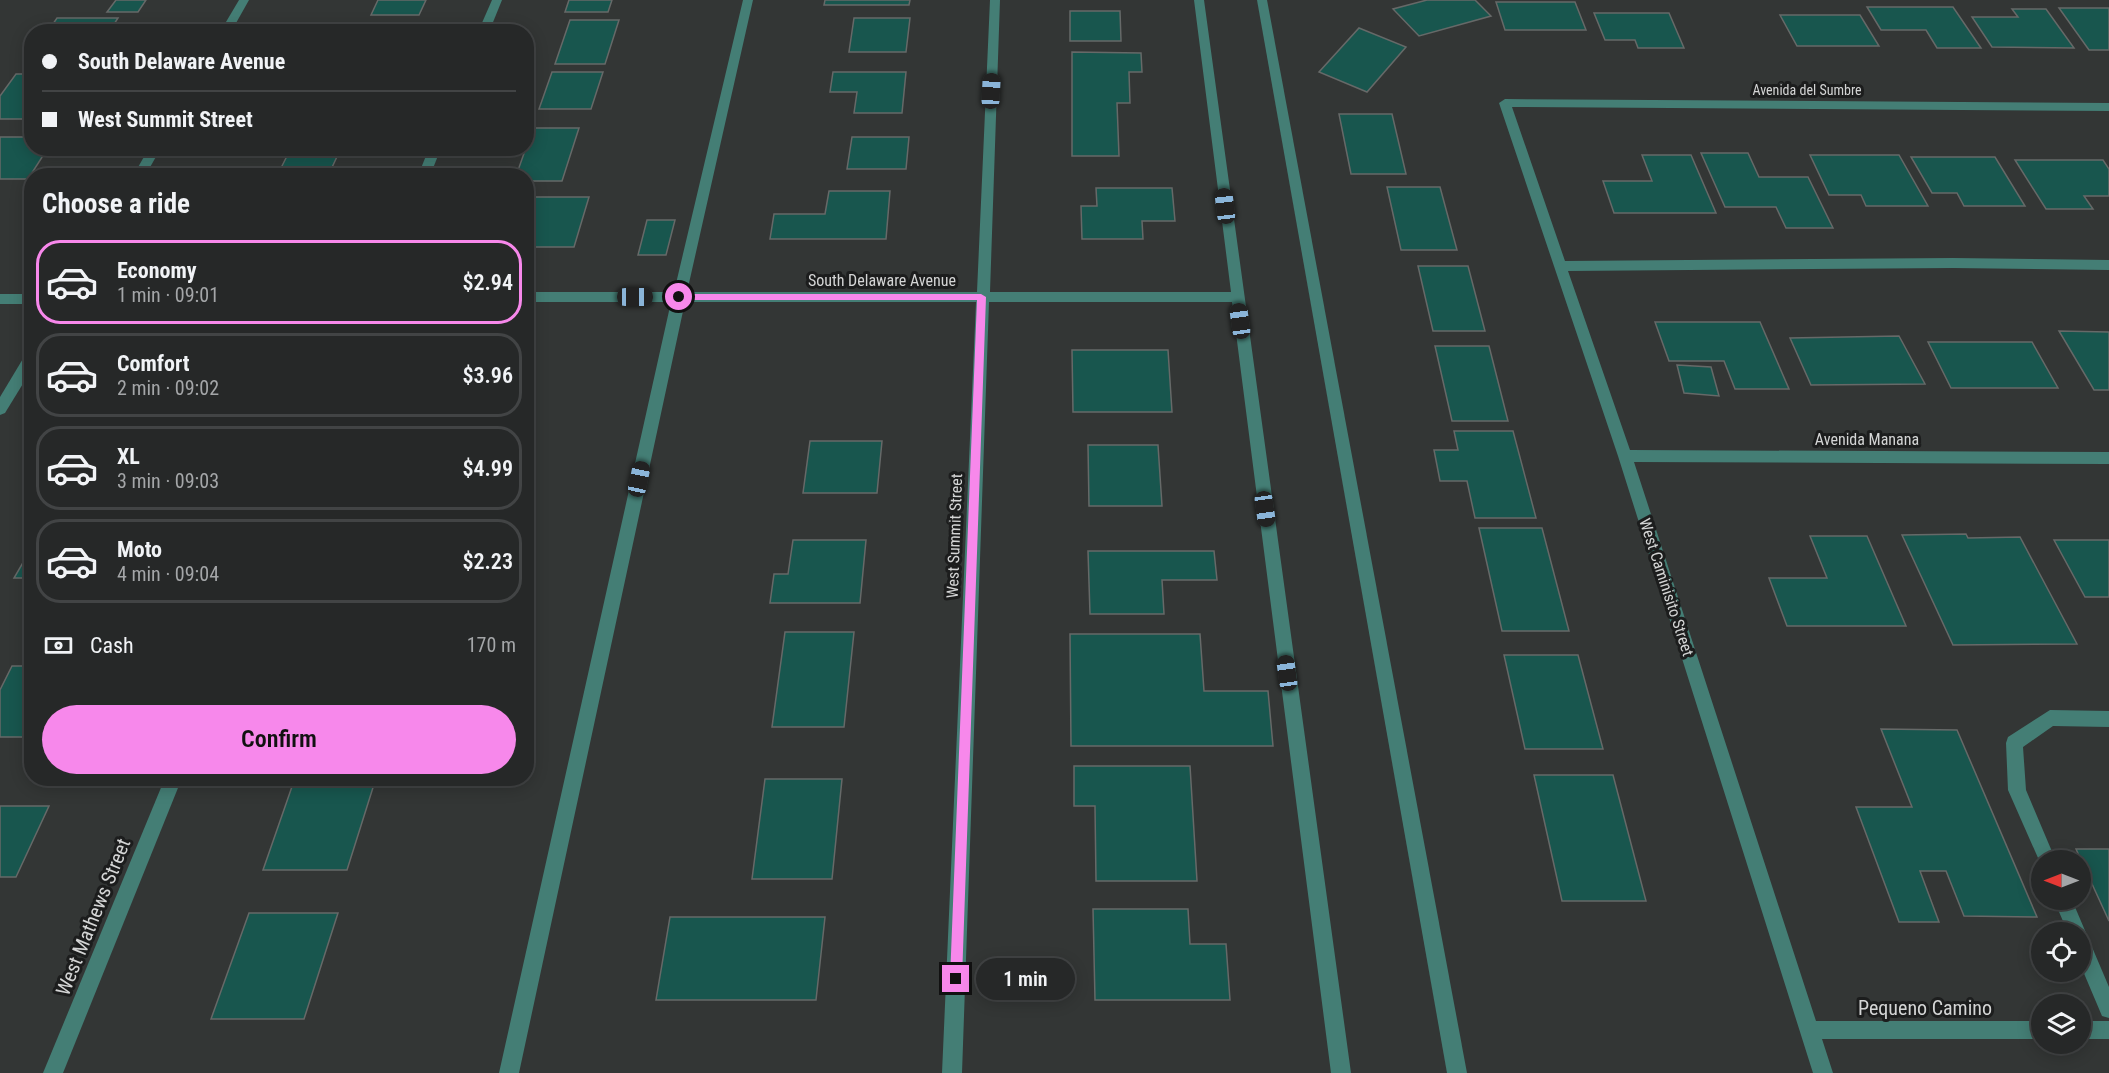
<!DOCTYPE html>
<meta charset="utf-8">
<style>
:root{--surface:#262828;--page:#323434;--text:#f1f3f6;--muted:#a4a6a8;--line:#424445;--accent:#f788eb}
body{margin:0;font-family:"Roboto Condensed",sans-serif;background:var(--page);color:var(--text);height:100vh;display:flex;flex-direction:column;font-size:22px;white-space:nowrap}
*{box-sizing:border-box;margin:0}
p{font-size:20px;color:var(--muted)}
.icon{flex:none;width:33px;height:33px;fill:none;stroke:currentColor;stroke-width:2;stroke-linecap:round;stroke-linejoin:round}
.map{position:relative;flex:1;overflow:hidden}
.sheet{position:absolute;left:24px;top:168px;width:510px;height:618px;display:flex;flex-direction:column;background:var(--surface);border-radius:24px;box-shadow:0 3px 15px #0003,0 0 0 2px var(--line)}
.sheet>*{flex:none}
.hud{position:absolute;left:24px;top:24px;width:510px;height:132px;border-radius:24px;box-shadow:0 3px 15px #0003,0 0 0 2px var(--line);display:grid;align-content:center;height:132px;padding:0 18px;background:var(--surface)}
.needle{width:39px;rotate:270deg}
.tools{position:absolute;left:2031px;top:850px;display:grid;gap:12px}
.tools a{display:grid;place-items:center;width:60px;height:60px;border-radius:50%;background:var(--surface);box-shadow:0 3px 15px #0003,0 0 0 2px var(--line);font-size:30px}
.end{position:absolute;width:27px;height:27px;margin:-14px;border:8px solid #f788eb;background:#111;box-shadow:0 0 0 3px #111}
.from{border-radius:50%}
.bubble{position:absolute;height:42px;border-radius:21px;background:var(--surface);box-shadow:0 3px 15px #0003,0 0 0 2px var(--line);font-size:20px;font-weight:600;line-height:42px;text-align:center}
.car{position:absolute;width:18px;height:36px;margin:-18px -9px;border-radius:8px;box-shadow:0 0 4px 2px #0007;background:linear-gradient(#222 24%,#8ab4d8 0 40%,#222 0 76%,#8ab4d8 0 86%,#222 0)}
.hud b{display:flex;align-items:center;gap:21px;height:57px;font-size:22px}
.hud b+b{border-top:2px solid var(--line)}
.hud i{width:15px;height:15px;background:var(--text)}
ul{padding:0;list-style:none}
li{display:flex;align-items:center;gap:18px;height:84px;margin:0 12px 9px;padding:0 6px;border:3px solid var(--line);border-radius:24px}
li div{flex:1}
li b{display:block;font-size:22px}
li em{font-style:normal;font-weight:600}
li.on{border-color:var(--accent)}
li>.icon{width:54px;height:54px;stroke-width:1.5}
h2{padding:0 18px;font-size:27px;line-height:72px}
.pay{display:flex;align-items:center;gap:15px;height:66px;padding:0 18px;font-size:22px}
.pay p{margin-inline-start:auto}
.button{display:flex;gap:12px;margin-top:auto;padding:12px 18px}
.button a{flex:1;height:69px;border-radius:36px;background:var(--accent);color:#111;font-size:24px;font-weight:600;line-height:69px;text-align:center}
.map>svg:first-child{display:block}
.building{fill:#18564e;stroke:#666968;stroke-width:1.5}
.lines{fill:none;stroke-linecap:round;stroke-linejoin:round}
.minor{fill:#447e75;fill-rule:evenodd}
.route{fill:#f788eb}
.labels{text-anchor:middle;stroke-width:6;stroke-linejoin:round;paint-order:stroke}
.far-street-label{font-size:14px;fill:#d4d5d5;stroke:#1c1d1d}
.street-label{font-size:16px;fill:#d4d5d5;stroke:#1c1d1d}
.near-street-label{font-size:20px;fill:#d4d5d5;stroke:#1c1d1d}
</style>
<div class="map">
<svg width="2109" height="1073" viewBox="0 0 2109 1073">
<rect width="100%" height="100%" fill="#333635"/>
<!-- building -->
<g class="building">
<path d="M116 0H146L138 12H107Z"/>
<path d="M378 0H426L419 15H371Z"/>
<path d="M569 0H612L608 12H565Z"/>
<path d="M825 0H910L909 5H824Z"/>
<path d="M1427 0H1475L1491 16 1419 36 1393 9Z"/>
<path d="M1496 2H1575L1586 30H1505Z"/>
<path d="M1867 7H1953L1981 48H1937L1926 30H1881Z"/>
<path d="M2059 8H2109V50H2089Z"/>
<path d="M2012 9H2046L2074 48 1992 47 1972 17H2018Z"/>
<path d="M1070 11H1120L1121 41H1070Z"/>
<path d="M1594 13H1669L1684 48H1638L1635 40H1605Z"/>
<path d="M1780 15H1860L1879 46H1797Z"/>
<path d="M57 18H118L109 32H35L49 30Z"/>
<path d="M854 18H910L906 52H849Z"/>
<path d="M570 20H619L605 64H555Z"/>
<path d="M1359 28 1406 47 1367 92 1319 72Z"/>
<path d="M367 29H410L409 32H366Z"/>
<path d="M1072 52 1141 53 1142 72H1129L1130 103H1117L1119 156H1072Z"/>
<path d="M552 72H603L591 109H539Z"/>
<path d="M833 72H906L902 113H854L857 92H830Z"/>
<path d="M16 74H32V119H0V96Z"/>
<path d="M1339 114H1392L1406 174H1351Z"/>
<path d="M533 128H579L562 181H526V176H516Z"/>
<path d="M0 137H32V148H48L28 179H0Z"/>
<path d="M852 137H909L906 169H847Z"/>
<path d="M291 148H341L328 176H277Z"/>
<path d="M1701 153H1748L1759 177H1808L1833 228H1786L1776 207H1725Z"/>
<path d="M1642 155H1691L1716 213H1614L1603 181H1652Z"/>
<path d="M1810 155H1899L1928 206H1866L1861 195H1829Z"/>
<path d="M1911 157H1995L2025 206H1964L1957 193H1932Z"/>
<path d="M2015 160H2103L2109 169V196H2084L2093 209H2046Z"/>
<path d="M1387 187H1440L1457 250H1401Z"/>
<path d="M1096 188H1172L1175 221H1142L1143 239H1082L1081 206H1097Z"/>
<path d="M829 191H890L886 239H770L774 214H825Z"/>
<path d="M526 197H589L574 247H526Z"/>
<path d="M647 220H675L666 255H638Z"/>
<path d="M1418 266H1468L1485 331H1433Z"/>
<path d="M1655 322H1760L1789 389H1735L1724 361H1669Z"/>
<path d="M2059 331 2109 332V390H2094Z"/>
<path d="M1899 336 1925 384 1811 385 1790 338Z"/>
<path d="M1928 342H2032L2058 388H1951Z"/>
<path d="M1435 346H1489L1508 421H1452Z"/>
<path d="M1072 350H1168L1172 412H1073Z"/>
<path d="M1677 365 1711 367 1719 396 1684 393Z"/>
<path d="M1454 431H1513L1536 518H1475L1467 481H1440L1434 450H1458Z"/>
<path d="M810 441H882L877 493H803Z"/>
<path d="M1088 445H1158L1162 506H1089Z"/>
<path d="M1479 528H1542L1569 631H1502Z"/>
<path d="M1966 534 1968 538 2020 537 2077 644 1953 645 1902 535Z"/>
<path d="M1810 536H1867L1906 626H1787L1769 578H1827Z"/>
<path d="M793 540H866L860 603H770L774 574H788Z"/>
<path d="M2054 540H2109V597H2085Z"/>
<path d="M32 547V578H14Z"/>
<path d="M1088 551H1214L1217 580H1162L1164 614H1090Z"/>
<path d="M785 632H854L844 727H772Z"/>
<path d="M1070 634H1200L1204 691H1268L1273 746H1071Z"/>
<path d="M1504 655H1578L1603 749H1525Z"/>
<path d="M12 666H32V737H0V690Z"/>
<path d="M1881 729 1957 730 2037 917 1964 916 1946 871H1920L1939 922H1899L1856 807H1912Z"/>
<path d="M1074 766H1190L1197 881H1096L1095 806H1074Z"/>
<path d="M1534 775H1613L1646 901H1562Z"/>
<path d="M295 778H376L347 870H263Z"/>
<path d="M765 779H842L832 879H752Z"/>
<path d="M0 806H49L16 877H0Z"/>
<path d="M2076 849H2109V921Z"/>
<path d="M1093 909H1188L1190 944H1226L1230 1000H1095Z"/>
<path d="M249 913H338L304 1019H211Z"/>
<path d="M670 917H825L816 1000H656Z"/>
</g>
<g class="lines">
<!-- minor -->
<g class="minor">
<path d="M239 0H249L231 32H220Z"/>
<path d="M492 0H502L489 32H478Z"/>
<path d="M743 0H753L687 292H977L990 0H1000L990 292H1231L1194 0H1204L1351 1073H1331L1232 302H989L962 1073H942L976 302H685L519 1073H499L671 302H526V292H674Z"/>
<path d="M1257 0H1267L1467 1073H1447Z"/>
<path d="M1505 99 2109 103V111L1512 107 1565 261 1953 258 2109 260V270L1953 268 1568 271 1630 450 2109 452V464L1634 462 1816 1021H2042V1039H1822L1833 1073H1813L1618 456 1499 103Z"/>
<path d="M149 148H161L145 176H133Z"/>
<path d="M429 148H441L430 176H418Z"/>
<rect x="0" y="294" width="32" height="10"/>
<path d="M32 351V369L5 413 0 415V397L27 352Z"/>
<path d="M2050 710 2109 711V727L2053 726 2023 747 2026 790 2056 861H2042V867L2008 790 2006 743 2008 737Z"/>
<path d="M165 778H182L63 1073H43Z"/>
<path d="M2054 900H2072L2109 987V1018L2102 1016 2080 964V933H2068Z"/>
<rect x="2080" y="1021" width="29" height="18"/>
</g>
</g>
<!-- route -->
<path class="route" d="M676 294H981L986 297 962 979 956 985 950 979 977 300H679L674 297Z"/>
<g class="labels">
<!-- far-street labels -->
<g class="far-street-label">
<text x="1807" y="95">Avenida del Sumbre</text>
</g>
<!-- street labels -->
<g class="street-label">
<text x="882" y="286">South Delaware Avenue</text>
<text x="1867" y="445">Avenida Manana</text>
<text transform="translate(954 536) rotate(-88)" y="6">West Summit Street</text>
<text transform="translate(1667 587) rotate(72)" y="6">West Caminisito Street</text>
</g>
<!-- near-street labels -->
<g class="near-street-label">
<text transform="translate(93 917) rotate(-68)" y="7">West Mathews Street</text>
<text x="1925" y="1015">Pequeno Camino</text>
</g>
</g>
</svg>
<div class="tools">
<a><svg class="needle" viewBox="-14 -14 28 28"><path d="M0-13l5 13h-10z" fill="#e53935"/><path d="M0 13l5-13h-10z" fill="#a4a6a8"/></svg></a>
<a><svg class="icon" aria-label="locate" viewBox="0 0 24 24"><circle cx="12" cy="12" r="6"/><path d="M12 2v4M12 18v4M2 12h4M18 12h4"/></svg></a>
<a><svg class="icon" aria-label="layers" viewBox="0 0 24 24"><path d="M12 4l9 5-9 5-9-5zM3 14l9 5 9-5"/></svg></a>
</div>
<i class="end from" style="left:679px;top:297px"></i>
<i class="end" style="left:956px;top:979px"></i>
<div class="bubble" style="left:976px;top:958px;width:99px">1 min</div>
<i class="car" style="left:991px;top:91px;rotate:3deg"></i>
<i class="car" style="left:1225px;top:206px;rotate:353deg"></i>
<i class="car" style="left:635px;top:297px;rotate:90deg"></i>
<i class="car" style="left:1240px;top:321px;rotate:352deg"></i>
<i class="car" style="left:639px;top:479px;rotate:12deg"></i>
<i class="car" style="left:1265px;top:509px;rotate:172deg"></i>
<i class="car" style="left:1287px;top:673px;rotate:352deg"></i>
<div class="hud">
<b><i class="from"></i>South Delaware Avenue</b>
<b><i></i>West Summit Street</b>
</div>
<section class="sheet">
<h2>Choose a ride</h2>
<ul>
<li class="on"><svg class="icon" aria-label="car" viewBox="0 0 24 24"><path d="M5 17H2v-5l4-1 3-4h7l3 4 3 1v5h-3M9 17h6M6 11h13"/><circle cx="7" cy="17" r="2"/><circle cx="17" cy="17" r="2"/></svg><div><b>Economy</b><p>1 min · 09:01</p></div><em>$2.94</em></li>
<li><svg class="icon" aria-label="car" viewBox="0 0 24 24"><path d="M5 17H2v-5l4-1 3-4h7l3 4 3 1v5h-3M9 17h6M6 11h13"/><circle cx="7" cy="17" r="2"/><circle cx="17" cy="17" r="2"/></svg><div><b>Comfort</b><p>2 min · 09:02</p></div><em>$3.96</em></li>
<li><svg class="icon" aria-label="car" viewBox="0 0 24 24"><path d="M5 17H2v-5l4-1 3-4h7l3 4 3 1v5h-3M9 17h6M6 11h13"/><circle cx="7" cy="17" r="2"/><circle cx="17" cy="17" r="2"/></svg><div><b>XL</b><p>3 min · 09:03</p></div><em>$4.99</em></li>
<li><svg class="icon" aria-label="car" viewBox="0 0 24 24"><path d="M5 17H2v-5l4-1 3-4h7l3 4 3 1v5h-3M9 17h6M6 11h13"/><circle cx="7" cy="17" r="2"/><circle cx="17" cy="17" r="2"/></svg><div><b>Moto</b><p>4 min · 09:04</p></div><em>$2.23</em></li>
</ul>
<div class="pay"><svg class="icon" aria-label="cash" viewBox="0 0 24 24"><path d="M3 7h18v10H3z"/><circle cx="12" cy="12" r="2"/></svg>Cash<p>170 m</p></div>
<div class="button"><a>Confirm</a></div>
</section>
</div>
